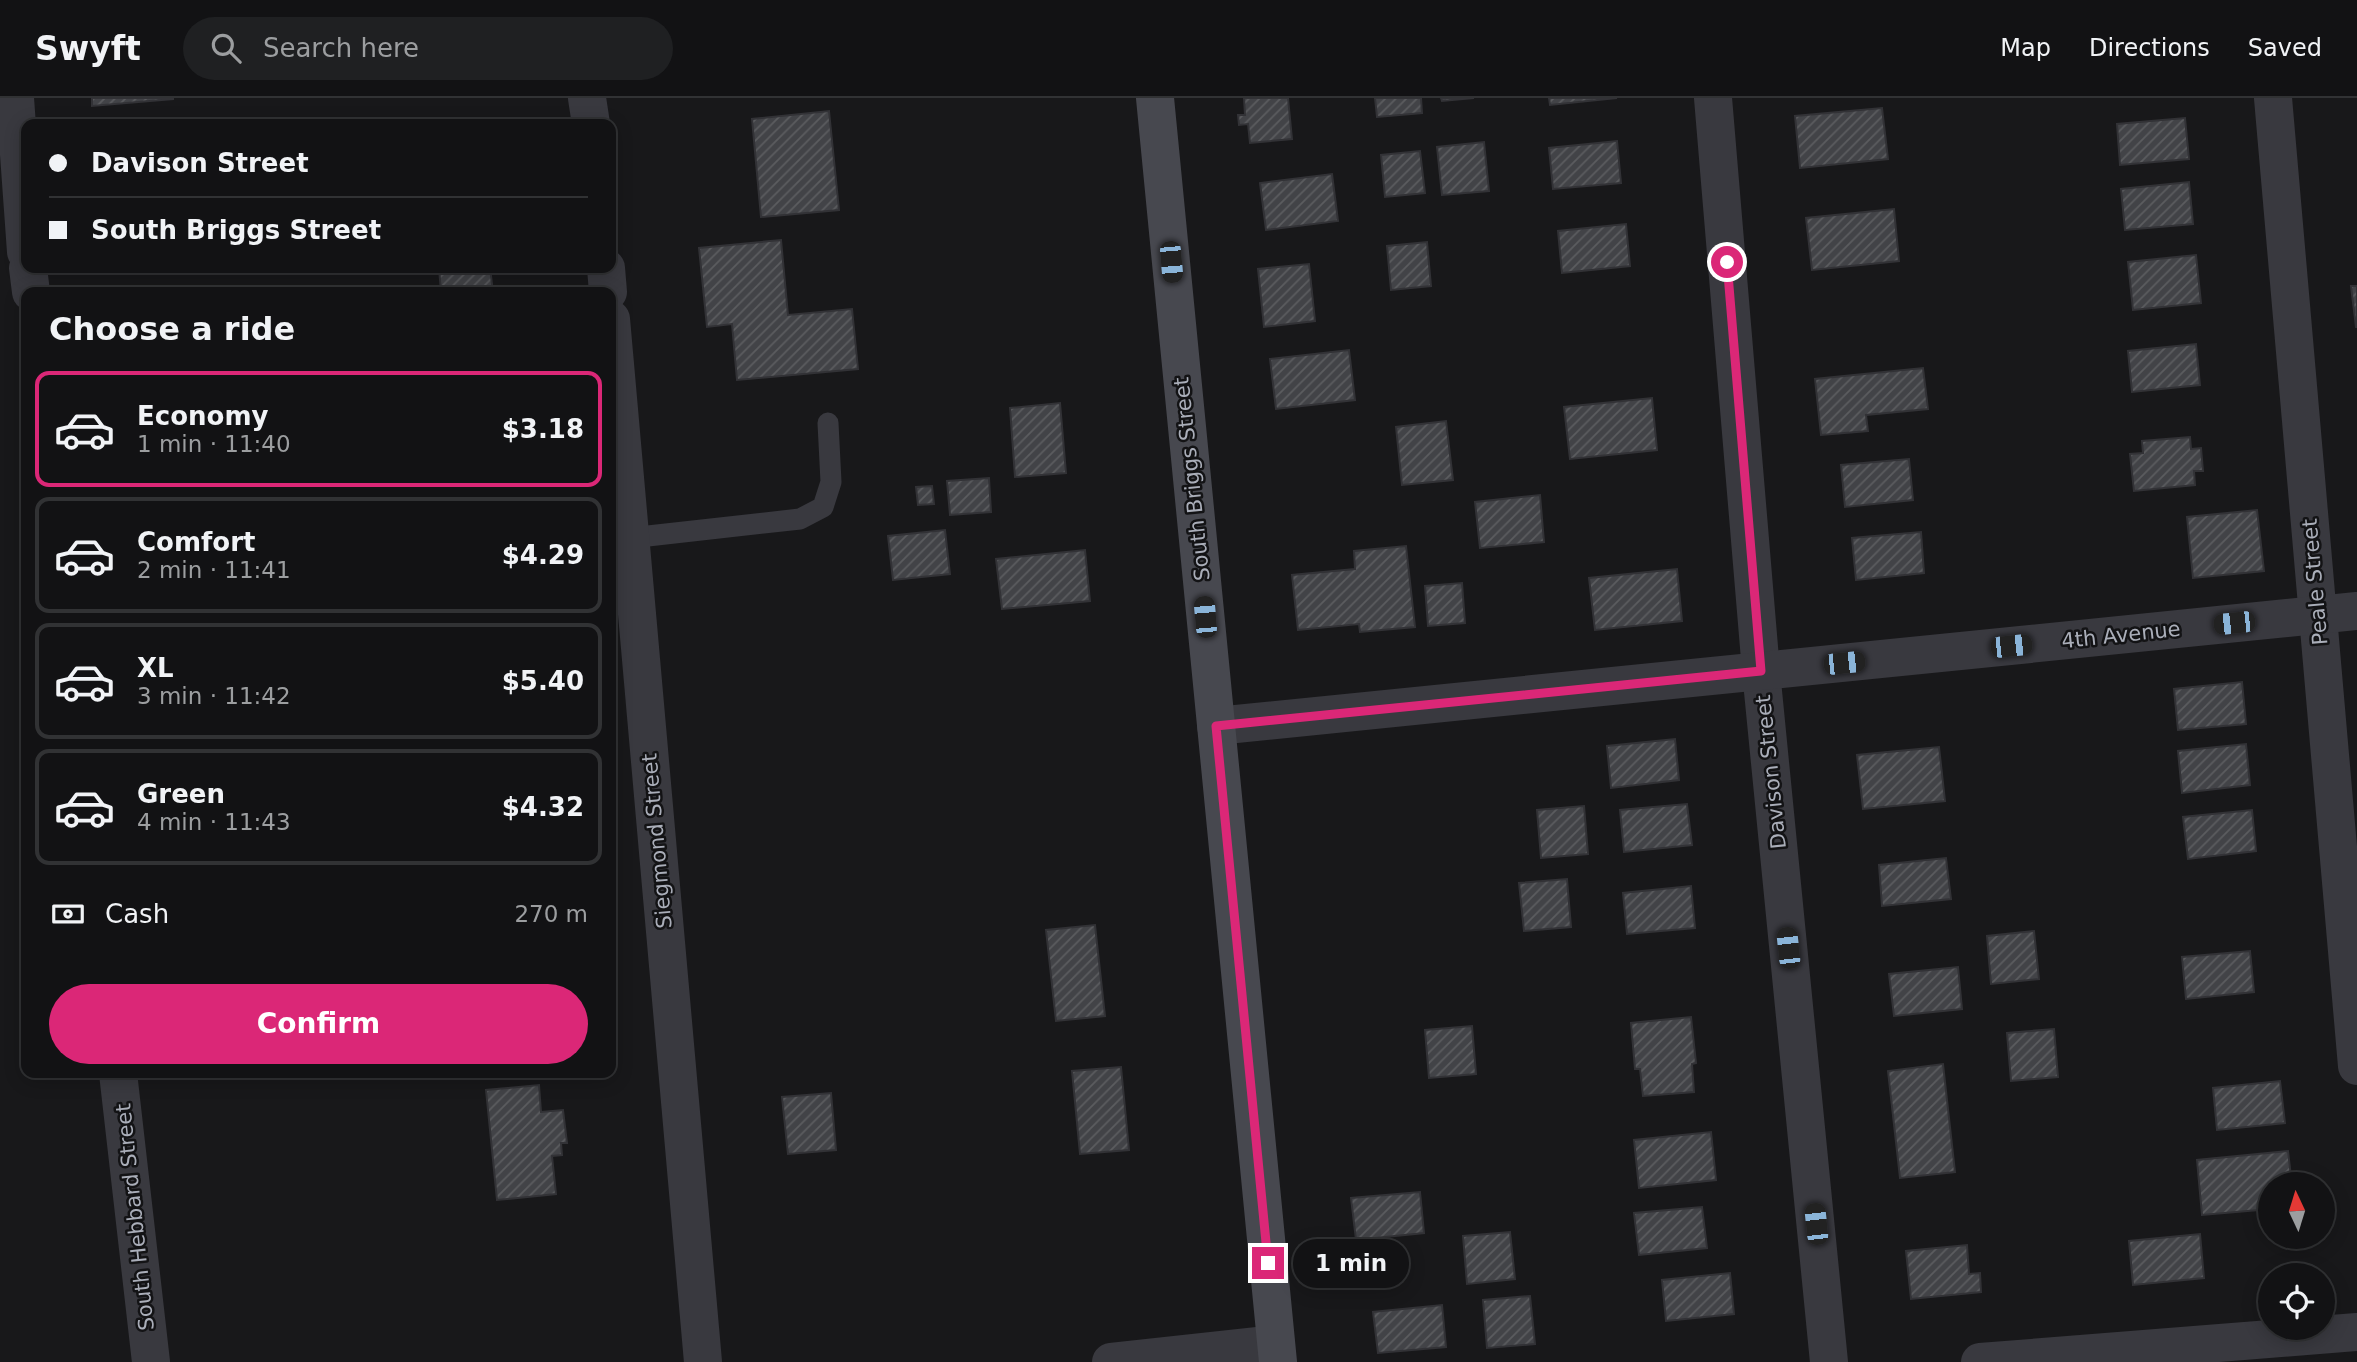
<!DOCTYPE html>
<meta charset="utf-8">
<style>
:root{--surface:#121214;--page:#1f2022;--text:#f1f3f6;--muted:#9c9ea0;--line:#313234;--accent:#db2777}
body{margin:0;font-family:"DejaVu Sans",sans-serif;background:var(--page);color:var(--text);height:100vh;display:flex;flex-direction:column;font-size:26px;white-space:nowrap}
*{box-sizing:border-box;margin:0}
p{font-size:23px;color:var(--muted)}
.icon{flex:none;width:38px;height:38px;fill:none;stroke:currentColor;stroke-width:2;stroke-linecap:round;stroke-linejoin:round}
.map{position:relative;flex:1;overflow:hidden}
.drawer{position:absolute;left:21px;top:189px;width:595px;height:791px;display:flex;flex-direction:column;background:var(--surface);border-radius:14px;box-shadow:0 4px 18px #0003,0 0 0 2px var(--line)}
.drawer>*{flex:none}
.top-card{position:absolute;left:21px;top:21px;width:595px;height:154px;border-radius:14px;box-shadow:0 4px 18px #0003,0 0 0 2px var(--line);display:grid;align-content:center;height:154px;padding:0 28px;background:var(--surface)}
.needle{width:46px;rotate:356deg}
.tools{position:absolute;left:2258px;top:1074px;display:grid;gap:14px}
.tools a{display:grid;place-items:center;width:77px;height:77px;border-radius:50%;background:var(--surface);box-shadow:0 4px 18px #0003,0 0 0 2px var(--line);font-size:35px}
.end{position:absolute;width:32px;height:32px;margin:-16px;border:9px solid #db2777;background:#fff;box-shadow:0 0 0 4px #fff}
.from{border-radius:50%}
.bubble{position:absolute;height:49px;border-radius:24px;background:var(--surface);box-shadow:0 4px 18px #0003,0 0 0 2px var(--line);font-size:23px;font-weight:700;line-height:49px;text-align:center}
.car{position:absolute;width:21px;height:42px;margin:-21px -10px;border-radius:9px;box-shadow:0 0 5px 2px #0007;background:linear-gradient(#222 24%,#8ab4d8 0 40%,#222 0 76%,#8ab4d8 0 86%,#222 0)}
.top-card b{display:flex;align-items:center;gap:24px;height:66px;font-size:26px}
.top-card b+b{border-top:2px solid var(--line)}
.top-card i{width:18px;height:18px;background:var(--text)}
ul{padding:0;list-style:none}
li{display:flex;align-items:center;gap:21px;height:116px;margin:0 14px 10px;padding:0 14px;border:4px solid var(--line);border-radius:14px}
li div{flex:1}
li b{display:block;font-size:26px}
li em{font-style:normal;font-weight:700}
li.current{border-color:var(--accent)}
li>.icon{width:63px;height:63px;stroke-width:1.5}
h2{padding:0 28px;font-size:32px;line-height:84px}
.pay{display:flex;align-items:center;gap:18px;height:77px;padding:0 28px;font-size:26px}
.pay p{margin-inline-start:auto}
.cta{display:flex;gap:14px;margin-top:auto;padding:14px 28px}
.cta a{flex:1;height:80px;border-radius:42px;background:var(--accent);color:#fff;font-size:28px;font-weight:700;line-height:80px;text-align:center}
header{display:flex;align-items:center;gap:42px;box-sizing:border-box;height:98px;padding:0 35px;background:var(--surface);border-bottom:2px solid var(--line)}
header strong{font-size:33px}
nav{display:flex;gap:38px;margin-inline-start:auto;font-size:24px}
.search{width:490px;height:63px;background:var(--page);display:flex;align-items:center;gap:18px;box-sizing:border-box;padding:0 24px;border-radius:38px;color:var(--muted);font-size:26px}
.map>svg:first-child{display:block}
.building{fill:url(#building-hatch);stroke:#323236;stroke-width:2}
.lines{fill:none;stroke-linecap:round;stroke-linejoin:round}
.lane{stroke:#39393f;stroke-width:21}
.street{stroke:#39393f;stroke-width:38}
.secondary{stroke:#47484f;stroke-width:38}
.route{stroke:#db2777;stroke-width:9}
.labels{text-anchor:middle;stroke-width:5;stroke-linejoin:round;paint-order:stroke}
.street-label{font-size:21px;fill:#aaaeb9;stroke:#131315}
</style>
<header>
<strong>Swyft</strong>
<div class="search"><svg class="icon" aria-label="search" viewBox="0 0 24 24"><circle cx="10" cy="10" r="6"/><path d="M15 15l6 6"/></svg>Search here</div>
<nav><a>Map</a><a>Directions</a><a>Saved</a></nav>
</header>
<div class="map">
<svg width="2357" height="1264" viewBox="0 0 2357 1264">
<defs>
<pattern id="building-hatch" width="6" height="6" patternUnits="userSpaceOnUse" patternTransform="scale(1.75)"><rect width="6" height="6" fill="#424347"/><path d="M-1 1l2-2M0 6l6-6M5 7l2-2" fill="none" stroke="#5b5c5f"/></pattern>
</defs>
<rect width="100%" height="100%" fill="#18181a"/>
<!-- building -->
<g class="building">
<path d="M92 0H173V1L92 8Z"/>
<path d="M1244 0H1288L1292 41 1250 45 1248 26 1239 27 1238 17H1245Z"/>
<path d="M1375 0H1421L1422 15 1377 19Z"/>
<path d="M1441 0H1474L1442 3Z"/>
<path d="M1549 0H1617L1550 7Z"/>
<path d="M1882 10 1888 61 1800 70 1795 18Z"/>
<path d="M829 13 839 112 761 119 752 21Z"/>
<path d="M2185 20 2189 61 2120 67 2117 26Z"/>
<path d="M1617 43 1621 85 1553 91 1549 50Z"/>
<path d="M1484 44 1489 93 1442 97 1437 49Z"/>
<path d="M1420 53 1425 95 1385 99 1381 57Z"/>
<path d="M1332 76 1338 123 1266 132 1260 85Z"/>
<path d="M2189 84 2193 126 2125 132 2121 91Z"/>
<path d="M1894 111 1899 163 1812 172 1806 120Z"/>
<path d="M1626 126 1630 168 1562 175 1558 133Z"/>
<path d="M781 142 788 217 852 211 858 271 737 282 732 226 707 229 699 150Z"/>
<path d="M1427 144 1431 188 1391 192 1387 148Z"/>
<path d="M2196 157 2201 205 2133 212 2128 164Z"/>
<path d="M1309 166 1315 223 1264 229 1258 171Z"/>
<path d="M439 170H490L493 194H441Z"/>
<path d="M2351 188H2357V229H2356Z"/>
<path d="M2196 246 2200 287 2132 294 2128 253Z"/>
<path d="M1349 252 1355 302 1276 311 1270 261Z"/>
<path d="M1923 270 1928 311 1866 317 1868 333 1821 337 1815 281Z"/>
<path d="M1652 300 1657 352 1570 361 1564 309Z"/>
<path d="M1060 305 1066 375 1015 379 1010 310Z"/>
<path d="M1446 323 1453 382 1402 387 1396 329Z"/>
<path d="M2190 339 2191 351 2201 350 2203 373H2194L2195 387 2134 393 2130 356 2143 355 2142 343Z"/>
<path d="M1909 361 1913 402 1845 409 1841 367Z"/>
<path d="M989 380 991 414 950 417 947 383Z"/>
<path d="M932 388 934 406 918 407 916 389Z"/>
<path d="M1540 397 1544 444 1480 450 1475 404Z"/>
<path d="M2257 412 2264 473 2193 480 2187 419Z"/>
<path d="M945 432 950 476 893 482 888 438Z"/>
<path d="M1921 434 1924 475 1856 482 1852 440Z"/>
<path d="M1406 448 1415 529 1360 534 1359 526 1298 532 1292 477 1355 471 1354 453Z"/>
<path d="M1085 452 1090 503 1002 511 996 461Z"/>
<path d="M1677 471 1682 523 1595 532 1589 480Z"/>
<path d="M1462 485 1465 525 1428 528 1425 488Z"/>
<path d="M2242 584 2246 626 2178 632 2174 591Z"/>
<path d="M1675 641 1679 682 1611 690 1607 648Z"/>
<path d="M2246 646 2250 687 2182 695 2178 653Z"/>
<path d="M1939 649 1945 703 1863 711 1857 657Z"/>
<path d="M1687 706 1692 747 1624 754 1620 712Z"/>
<path d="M1584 708 1588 756 1541 760 1537 712Z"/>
<path d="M2252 712 2256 753 2188 761 2183 719Z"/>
<path d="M1946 760 1951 801 1882 808 1879 767Z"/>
<path d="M1567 781 1571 829 1524 833 1519 785Z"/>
<path d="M1691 788 1695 830 1627 836 1623 795Z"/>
<path d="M1095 827 1105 918 1056 923 1046 832Z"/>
<path d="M2034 833 2039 881 1991 886 1987 838Z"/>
<path d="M2250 853 2254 894 2186 901 2182 859Z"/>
<path d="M1958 869 1962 911 1894 918 1889 876Z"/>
<path d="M1691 919 1696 965 1692 966 1694 994 1643 998 1640 971H1635L1631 925Z"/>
<path d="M1472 928 1476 976 1429 980 1425 932Z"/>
<path d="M2054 931 2058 979 2011 983 2007 935Z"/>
<path d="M1943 966 1955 1074 1900 1080 1888 973Z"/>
<path d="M1121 969 1129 1052 1080 1056 1072 973Z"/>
<path d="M2280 983 2285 1025 2217 1032 2213 990Z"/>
<path d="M539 987 541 1014 563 1012 567 1045H561L562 1057 552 1058 556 1096 497 1102 486 992Z"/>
<path d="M831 995 836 1052 788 1056 782 999Z"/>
<path d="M1711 1034 1716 1082 1639 1090 1634 1042Z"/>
<path d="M2288 1053 2292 1087H2270V1111L2202 1117 2197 1062Z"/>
<path d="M1420 1094 1424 1135 1356 1142 1351 1100Z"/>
<path d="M1702 1109 1707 1150 1639 1157 1634 1115Z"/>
<path d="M1510 1134 1515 1181 1467 1186 1463 1138Z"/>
<path d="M2200 1136 2204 1180 2133 1187 2129 1143Z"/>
<path d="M1967 1147 1969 1176 1980 1175 1981 1194 1911 1201 1906 1153Z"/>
<path d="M1730 1175 1734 1216 1666 1223 1662 1182Z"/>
<path d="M1530 1198 1535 1246 1487 1250 1483 1202Z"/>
<path d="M1442 1207 1446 1249 1378 1255 1373 1214Z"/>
</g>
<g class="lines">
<!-- lane -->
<path class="lane" d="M630 440 800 421 823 409 831 384 828 325"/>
<!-- street -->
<g class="street">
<path d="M15 0 26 154"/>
<path d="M587 0 591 26"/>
<path d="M1713 0 1761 573 1829 1264"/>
<path d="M2273 0 2357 968"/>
<path d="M28 170 31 194"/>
<path d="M606 170 608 194"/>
<path d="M611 221 703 1264"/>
<path d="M1216 628 2357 513"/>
<path d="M118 975 151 1264"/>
<path d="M1111 1264 1276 1246"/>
<path d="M1980 1264 2357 1234"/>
</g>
<!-- secondary -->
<path class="secondary" d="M1155 0 1278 1264"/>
</g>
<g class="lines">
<!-- route -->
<path class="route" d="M1268 1165 1216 628 1761 573 1727 164"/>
</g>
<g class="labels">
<!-- street labels -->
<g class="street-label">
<text transform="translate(1192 381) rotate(-96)" y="7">South Briggs Street</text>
<text transform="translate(2315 484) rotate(-95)" y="7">Peale Street</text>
<text transform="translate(2121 537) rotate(-6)" y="7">4th Avenue</text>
<text transform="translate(1771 674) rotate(-96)" y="7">Davison Street</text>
<text transform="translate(657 743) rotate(-95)" y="7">Siegmond Street</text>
<text transform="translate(135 1119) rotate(-96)" y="7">South Hebbard Street</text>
</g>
</g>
</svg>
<div class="tools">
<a><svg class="needle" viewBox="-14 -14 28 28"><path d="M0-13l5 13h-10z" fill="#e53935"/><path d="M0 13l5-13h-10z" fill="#9c9ea0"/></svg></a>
<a><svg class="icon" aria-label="locate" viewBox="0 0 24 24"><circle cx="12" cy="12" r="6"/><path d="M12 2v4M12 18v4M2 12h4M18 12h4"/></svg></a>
</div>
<i class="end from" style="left:1727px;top:164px"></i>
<i class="end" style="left:1268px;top:1165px"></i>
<div class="bubble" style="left:1293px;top:1141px;width:116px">1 min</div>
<i class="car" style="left:1171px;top:164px;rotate:175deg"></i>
<i class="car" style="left:1205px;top:519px;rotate:355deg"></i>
<i class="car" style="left:2234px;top:525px;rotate:264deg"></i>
<i class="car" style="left:2011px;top:548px;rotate:84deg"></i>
<i class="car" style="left:1844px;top:565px;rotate:84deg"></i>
<i class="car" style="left:1788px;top:850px;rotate:354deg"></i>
<i class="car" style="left:1816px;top:1126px;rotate:354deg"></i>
<div class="top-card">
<b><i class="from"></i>Davison Street</b>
<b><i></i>South Briggs Street</b>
</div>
<section class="drawer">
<h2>Choose a ride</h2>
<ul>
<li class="current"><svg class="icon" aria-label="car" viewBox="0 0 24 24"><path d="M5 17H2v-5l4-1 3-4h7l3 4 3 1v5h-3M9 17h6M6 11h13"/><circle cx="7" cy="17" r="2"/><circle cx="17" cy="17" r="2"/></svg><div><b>Economy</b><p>1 min · 11:40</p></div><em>$3.18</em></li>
<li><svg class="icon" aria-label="car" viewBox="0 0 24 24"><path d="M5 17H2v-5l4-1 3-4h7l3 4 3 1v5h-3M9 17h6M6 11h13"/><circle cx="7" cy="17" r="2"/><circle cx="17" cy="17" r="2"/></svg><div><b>Comfort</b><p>2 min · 11:41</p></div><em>$4.29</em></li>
<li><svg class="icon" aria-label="car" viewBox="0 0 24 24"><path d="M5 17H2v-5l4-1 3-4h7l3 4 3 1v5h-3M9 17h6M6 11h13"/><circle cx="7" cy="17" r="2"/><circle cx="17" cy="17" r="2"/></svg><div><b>XL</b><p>3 min · 11:42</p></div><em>$5.40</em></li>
<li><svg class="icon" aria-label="car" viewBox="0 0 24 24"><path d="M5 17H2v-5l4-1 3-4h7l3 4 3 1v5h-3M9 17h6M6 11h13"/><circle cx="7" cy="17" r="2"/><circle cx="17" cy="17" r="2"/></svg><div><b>Green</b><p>4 min · 11:43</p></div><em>$4.32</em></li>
</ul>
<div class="pay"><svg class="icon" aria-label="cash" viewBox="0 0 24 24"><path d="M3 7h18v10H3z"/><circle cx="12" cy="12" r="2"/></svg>Cash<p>270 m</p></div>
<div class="cta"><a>Confirm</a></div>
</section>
</div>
